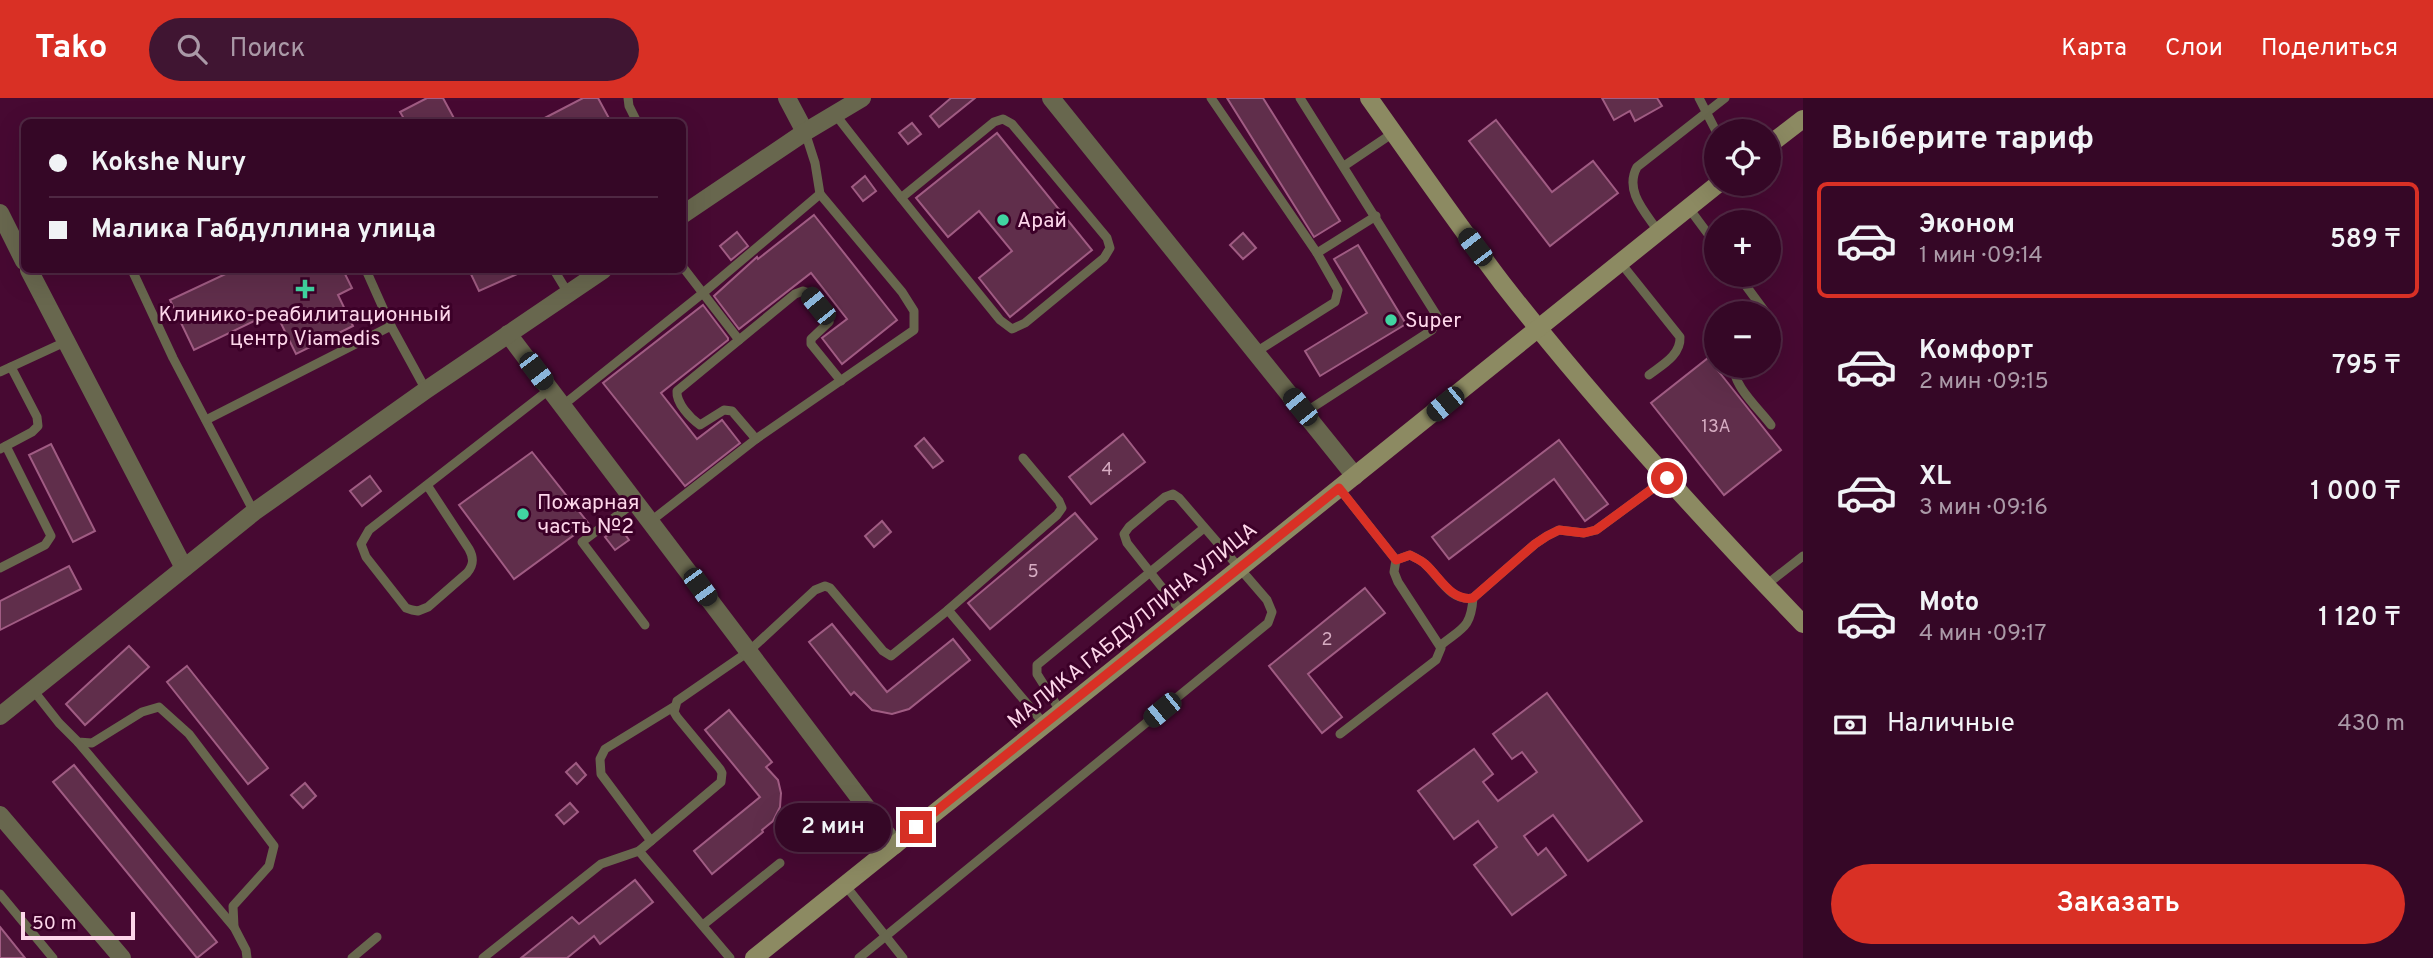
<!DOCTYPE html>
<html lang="ru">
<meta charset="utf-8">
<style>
:root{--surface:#350726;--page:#401532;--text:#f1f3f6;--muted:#aa99a7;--line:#4f2843;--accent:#d93025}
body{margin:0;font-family:Overpass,sans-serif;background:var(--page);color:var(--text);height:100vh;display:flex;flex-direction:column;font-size:26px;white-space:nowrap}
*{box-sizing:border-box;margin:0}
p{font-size:23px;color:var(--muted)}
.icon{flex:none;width:38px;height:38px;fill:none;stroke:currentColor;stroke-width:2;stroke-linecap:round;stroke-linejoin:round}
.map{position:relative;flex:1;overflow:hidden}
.side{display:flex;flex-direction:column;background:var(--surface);width:630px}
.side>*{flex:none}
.hud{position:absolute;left:21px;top:21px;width:665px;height:154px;border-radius:10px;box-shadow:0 7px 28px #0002,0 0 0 2px var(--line);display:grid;align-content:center;height:154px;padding:0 28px;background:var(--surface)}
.tools{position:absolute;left:1704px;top:21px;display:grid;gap:14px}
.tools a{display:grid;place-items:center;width:77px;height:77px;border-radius:50%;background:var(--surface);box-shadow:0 7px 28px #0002,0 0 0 2px var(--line);font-size:35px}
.scale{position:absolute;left:21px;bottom:18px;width:114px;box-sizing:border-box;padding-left:7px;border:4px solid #fdd6ea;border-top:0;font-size:19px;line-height:24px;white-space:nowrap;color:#fdd6ea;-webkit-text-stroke:5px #3c0028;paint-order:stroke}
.end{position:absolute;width:32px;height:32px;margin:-16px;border:9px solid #d93025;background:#fff;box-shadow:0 0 0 4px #fff}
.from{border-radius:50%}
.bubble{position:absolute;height:49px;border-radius:24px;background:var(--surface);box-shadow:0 7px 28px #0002,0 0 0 2px var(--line);font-size:23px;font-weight:600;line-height:49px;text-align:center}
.car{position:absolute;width:21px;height:42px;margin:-21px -10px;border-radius:9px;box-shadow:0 0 5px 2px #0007;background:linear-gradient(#222 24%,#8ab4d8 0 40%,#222 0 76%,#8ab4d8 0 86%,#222 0)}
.hud b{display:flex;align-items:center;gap:24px;height:66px;font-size:26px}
.hud b+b{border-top:2px solid var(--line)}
.hud i{width:18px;height:18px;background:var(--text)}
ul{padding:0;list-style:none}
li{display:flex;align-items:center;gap:21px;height:116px;margin:0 14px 10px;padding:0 14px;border:4px solid transparent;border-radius:10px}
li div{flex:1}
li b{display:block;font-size:26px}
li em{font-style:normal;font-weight:600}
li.active{border-color:var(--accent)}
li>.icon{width:63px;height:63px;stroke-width:1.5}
h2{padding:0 28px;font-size:32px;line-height:84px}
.pay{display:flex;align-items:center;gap:18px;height:77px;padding:0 28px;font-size:26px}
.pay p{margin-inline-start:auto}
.action{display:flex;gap:14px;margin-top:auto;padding:14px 28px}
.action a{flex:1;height:80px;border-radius:42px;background:var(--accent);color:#fff;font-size:28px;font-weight:600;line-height:80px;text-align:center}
header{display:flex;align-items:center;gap:42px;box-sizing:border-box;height:98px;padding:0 35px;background:var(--accent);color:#fff}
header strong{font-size:33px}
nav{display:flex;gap:38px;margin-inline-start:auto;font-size:24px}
.search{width:490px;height:63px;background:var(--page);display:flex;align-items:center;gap:18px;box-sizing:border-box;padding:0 24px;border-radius:38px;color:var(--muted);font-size:26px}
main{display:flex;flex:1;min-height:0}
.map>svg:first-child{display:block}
.building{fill:#602e4b;stroke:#a05c83;stroke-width:2}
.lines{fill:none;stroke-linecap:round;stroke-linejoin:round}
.lane{stroke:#68674e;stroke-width:9}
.street{stroke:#68674e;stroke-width:18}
.secondary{stroke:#8c8a62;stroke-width:18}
.route{stroke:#d93025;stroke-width:9}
.poi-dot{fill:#41d4a1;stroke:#3c0028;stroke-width:2.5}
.labels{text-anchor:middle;stroke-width:6;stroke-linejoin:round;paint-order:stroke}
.number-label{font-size:18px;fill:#d6acc2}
.poi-label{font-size:21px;fill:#fdd6ea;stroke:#3c0028;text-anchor:start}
.street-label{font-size:21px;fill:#fdd6ea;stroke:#3c0028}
</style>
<header>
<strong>Tako</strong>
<div class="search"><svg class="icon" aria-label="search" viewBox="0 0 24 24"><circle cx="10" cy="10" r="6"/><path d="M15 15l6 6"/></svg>Поиск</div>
<nav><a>Карта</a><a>Слои</a><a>Поделиться</a></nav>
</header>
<main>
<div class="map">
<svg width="1803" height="860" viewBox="0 0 1803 860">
<rect width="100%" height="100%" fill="#470932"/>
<!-- building -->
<g class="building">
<path d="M427 0H443L456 24H406L400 14Z"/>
<path d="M583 0H598L611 24H537Z"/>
<path d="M951 0H975L939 29 930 18Z"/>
<path d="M1227 0H1263L1340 123 1314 139Z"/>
<path d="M1602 0H1657L1662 8 1635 23 1630 13 1614 22Z"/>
<path d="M1496 22 1552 94 1593 63 1618 95 1550 148 1469 43Z"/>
<path d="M912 25 921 36 908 46 899 35Z"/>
<path d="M997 35 1092 152 1010 219 979 180 1012 153 979 113 948 139 916 100Z"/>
<path d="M865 78 876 93 863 103 852 89Z"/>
<path d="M814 117 897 222 842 266 822 240 847 221 811 175 739 231 714 198 757 159 758 161Z"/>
<path d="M737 134 748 148 731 162 720 148Z"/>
<path d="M1243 135 1256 150 1243 161 1230 147Z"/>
<path d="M1358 147 1406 226 1320 278 1305 253 1367 215 1334 161Z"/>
<path d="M234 172H343L352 190 338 197 353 228 296 256 275 213 194 252 170 202Z"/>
<path d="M469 172H526L479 193Z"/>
<path d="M703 207 728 240V242L661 295 697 341 722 322 740 345 685 388 603 285Z"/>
<path d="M1708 260 1781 352 1724 397 1651 305Z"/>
<path d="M1123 336 1145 364 1091 406 1069 379Z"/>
<path d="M924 340 943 363 933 370 915 348Z"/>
<path d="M1559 342 1608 406 1585 423 1554 381 1449 461 1432 439Z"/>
<path d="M51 346 95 433 73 444 29 357Z"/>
<path d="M532 354 589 426 514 481 459 407Z"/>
<path d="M370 378 381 393 362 408 350 393Z"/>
<path d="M1075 415 1097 441 990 531 968 505Z"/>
<path d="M882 423 891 434 874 449 865 438Z"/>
<path d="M620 429 629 442 615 452 605 439Z"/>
<path d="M69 468 81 491 0 532V503Z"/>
<path d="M1365 490 1385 515 1308 576 1342 619 1322 635 1269 568Z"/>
<path d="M832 526 887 594 953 541 970 562 909 611 892 616 872 612 854 594 851 597 809 544Z"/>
<path d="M129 548 149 569 85 627 66 606Z"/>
<path d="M187 568 268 670 248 686 167 584Z"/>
<path d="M1547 595 1642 723 1588 763 1553 717 1524 738 1538 757 1546 750 1566 777 1512 817 1474 767 1497 749 1478 723 1454 741 1418 693 1474 651 1493 676 1483 684 1498 703 1537 674 1522 654 1512 661 1493 636Z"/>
<path d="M729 612 772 664 766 669 778 682 781 695 780 709 773 723 762 732 763 734 712 776 694 753 760 699 705 632Z"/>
<path d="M576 665 586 677 577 686 566 674Z"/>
<path d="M74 667 217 844 197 860 53 684Z"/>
<path d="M305 685 316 698 303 710 291 697Z"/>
<path d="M570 705 578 714 564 726 556 717Z"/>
<path d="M635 782 653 804 600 846 594 838 567 860H521L572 819 579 826Z"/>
<path d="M0 829 25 860H0Z"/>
</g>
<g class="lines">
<!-- lane -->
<g class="lane">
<path d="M628 0 629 8 637 24"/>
<path d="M1211 0 1317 155"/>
<path d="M1300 0 1437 218 1432 232 1304 315"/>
<path d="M1699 0 1717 35"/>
<path d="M835 16C889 86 945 154 1000 222L1012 231 1025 225 1104 160 1110 150 1107 140 1012 26 1003 21 994 24 901 100"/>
<path d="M1344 68 1393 35"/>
<path d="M1688 109 1717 148"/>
<path d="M1658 133C1645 114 1624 93 1637 69L1725 0"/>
<path d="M1620 164 1680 239C1681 257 1662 267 1649 277"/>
<path d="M682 168 739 242 677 293C676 305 690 320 700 327L724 312 732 313 756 341"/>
<path d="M132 172 173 260 254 414"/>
<path d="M366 172 391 228 426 292"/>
<path d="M554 172 568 195"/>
<path d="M1738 177 1766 215"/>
<path d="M739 242 795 196 803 193 806 194 829 224 811 241V246L841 283"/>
<path d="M1256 254 1335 204 1338 192 1317 155 1376 118"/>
<path d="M1735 268C1730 285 1761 313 1771 327"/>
<path d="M0 274 65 244"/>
<path d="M562 308 703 195 820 96"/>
<path d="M206 322 391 228"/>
<path d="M0 351 32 334 38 328 37 319 11 269"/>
<path d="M427 387 469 451C474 460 474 467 467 475L428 509 418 513 412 512 406 510 366 459 361 446 369 432 550 291"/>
<path d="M1339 390 1396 462 1394 474 1398 484 1441 550 1436 562 1340 636"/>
<path d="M635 404 582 444 645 527"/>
<path d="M651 423 756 341 914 232V213L902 194 820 96 815 65 805 34"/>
<path d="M1396 462 1410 457C1415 460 1421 462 1425 466 1439 478 1450 504 1473 500L1535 446 1547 438 1559 432 1584 435 1596 432 1667 380"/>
<path d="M0 470 45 447 51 438 6 348"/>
<path d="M1766 487 1803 458"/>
<path d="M948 512 1045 627"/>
<path d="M1441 547C1462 530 1471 530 1473 500"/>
<path d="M33 592 59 625 78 644 92 645 142 614 159 609 189 636 274 748 269 768 233 808 234 829 246 852 247 860"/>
<path d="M1061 614 1037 576V567L1204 430"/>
<path d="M78 644 234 829"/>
<path d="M651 743 601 676 600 661 605 651 675 608"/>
<path d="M639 753 730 860"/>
<path d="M845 787 903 860"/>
<path d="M0 796 53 860"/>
<path d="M703 827 780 765"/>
<path d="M352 860 377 839"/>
<path d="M483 860 601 766 639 753 721 684 722 675 720 671 677 619 674 614 677 603 748 554 815 492 825 488 830 490 883 553 891 558 948 512 1057 417 1062 410 1059 403 1023 360"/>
<path d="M859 860 1268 525 1272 514 1267 502 1179 400 1173 396 1165 399 1129 429 1124 436 1127 445 1183 516"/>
</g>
<!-- street -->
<g class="street">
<path d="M787 0 805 34"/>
<path d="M1051 0 1355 378"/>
<path d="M0 115 24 163"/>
<path d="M682 117 805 34 862 0"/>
<path d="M29 172 184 470"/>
<path d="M508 236 895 747"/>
<path d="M0 618 254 414 426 292 603 172"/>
<path d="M0 717 122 860"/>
</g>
<!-- secondary -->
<g class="secondary">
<path d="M1369 0C1413 62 1456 124 1502 185 1595 304 1698 417 1803 526"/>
<path d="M1769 47 1803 21"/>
<path d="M754 860 1718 86"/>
</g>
</g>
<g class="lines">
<!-- route -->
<path class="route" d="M916 729 1339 390 1396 462 1410 457C1415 460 1421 462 1425 466 1439 478 1451 504 1473 500L1535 446 1547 438 1559 432 1584 435 1596 432 1667 380"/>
</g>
<!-- markers -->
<g class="poi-dot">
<circle cx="1003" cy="122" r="7"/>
<path d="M301.5 180.5h7v7h7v7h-7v7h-7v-7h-7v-7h7z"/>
<circle cx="1391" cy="222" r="7"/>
<circle cx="523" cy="416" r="7"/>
</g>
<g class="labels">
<!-- number labels -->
<g class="number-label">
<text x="1716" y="334">13А</text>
<text x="1107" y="377">4</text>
<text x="1033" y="479">5</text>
<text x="1327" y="547">2</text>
</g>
<!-- poi labels -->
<g class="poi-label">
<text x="1017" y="129">Арай</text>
<text x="305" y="223" text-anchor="middle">Клинико-реабилитационный<tspan x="305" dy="24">центр Viamedis</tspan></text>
<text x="1405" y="229">Super</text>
<text x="537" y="411">Пожарная<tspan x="537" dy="24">часть №2</tspan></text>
</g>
<!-- street labels -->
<g class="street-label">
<text transform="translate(1132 527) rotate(-39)" y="7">МАЛИКА ГАБДУЛЛИНА УЛИЦА</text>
</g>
</g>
</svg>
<div class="tools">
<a><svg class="icon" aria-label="locate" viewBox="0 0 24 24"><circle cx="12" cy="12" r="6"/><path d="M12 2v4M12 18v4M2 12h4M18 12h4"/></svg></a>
<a>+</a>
<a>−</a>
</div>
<div class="scale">50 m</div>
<i class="end from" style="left:1667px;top:380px"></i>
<i class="end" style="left:916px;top:729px"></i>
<div class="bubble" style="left:775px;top:705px;width:116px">2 мин</div>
<i class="car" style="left:1475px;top:149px;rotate:323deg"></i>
<i class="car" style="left:818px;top:208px;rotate:321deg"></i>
<i class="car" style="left:536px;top:273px;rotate:143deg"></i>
<i class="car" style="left:1445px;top:306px;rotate:231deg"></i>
<i class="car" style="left:1300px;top:309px;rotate:321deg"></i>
<i class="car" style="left:700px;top:489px;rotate:144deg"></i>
<i class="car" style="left:1162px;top:612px;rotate:231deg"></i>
<div class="hud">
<b><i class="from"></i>Kokshe Nury</b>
<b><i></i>Малика Габдуллина улица</b>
</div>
</div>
<section class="side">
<h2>Выберите тариф</h2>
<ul>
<li class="active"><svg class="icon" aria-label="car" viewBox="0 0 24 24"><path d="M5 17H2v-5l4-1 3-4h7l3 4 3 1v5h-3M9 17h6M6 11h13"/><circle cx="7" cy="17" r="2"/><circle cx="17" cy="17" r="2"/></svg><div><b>Эконом</b><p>1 мин · 09:14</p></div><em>589 ₸</em></li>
<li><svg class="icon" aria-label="car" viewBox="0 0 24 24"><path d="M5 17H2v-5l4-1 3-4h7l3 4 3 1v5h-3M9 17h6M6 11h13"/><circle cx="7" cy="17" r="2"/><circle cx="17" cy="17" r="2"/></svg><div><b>Комфорт</b><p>2 мин · 09:15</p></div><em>795 ₸</em></li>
<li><svg class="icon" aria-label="car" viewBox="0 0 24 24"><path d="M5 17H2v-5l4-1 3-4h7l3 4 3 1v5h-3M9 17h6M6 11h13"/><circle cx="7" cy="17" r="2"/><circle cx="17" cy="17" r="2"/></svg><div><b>XL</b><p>3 мин · 09:16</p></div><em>1 000 ₸</em></li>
<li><svg class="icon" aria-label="car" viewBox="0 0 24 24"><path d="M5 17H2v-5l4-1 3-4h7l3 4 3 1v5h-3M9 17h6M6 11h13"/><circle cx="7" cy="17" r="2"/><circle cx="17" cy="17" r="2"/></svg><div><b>Moto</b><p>4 мин · 09:17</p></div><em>1 120 ₸</em></li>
</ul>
<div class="pay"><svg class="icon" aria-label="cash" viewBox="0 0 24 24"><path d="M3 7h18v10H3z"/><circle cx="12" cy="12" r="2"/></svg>Наличные<p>430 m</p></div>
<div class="action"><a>Заказать</a></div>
</section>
</main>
